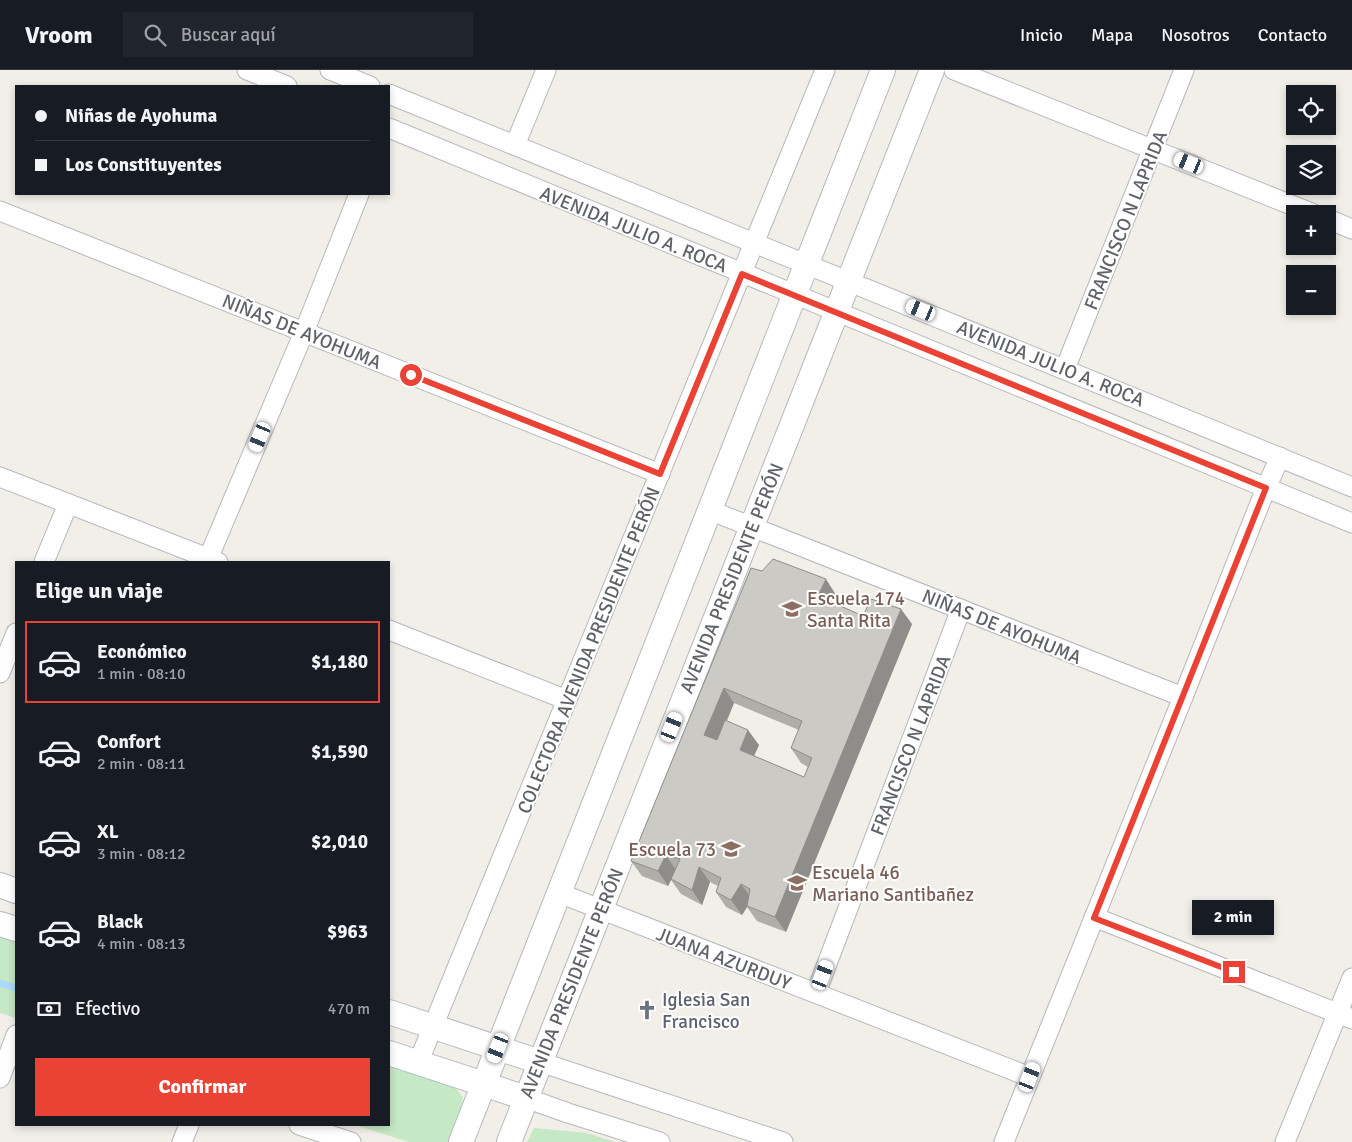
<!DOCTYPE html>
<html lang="es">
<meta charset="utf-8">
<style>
:root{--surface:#171b24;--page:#20242c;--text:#f1f3f6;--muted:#9ea1a6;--line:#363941;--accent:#ea4335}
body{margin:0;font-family:Signika,sans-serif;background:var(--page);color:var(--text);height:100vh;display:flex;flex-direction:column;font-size:19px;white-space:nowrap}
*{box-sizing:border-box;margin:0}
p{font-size:16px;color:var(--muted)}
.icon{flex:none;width:28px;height:28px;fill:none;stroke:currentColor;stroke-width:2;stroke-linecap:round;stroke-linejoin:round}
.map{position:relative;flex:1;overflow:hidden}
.details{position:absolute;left:15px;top:491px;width:375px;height:565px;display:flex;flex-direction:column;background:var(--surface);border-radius:0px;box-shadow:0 2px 8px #0003}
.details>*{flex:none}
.guide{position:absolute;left:15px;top:15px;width:375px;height:110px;border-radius:0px;box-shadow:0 2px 8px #0003;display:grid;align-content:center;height:110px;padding:0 20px;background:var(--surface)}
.fabs{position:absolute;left:1286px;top:15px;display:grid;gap:10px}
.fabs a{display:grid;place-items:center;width:50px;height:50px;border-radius:0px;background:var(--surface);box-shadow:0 2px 8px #0003;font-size:25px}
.end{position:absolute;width:22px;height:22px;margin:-11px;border:6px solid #ea4335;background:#fff;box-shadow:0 0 0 2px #fff}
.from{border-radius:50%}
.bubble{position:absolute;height:35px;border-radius:0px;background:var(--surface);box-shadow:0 2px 8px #0003;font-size:16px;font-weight:700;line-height:35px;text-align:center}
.car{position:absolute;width:15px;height:30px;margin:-15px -8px;border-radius:6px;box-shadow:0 0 4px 1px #0007;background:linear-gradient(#fff 24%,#345 0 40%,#fff 0 76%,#345 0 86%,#fff 0)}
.guide b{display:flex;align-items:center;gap:18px;height:48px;font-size:19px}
.guide b+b{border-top:1px solid var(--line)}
.guide i{width:12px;height:12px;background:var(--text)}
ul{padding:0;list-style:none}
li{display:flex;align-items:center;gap:15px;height:82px;margin:0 10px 8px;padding:0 10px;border:2px solid transparent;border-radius:0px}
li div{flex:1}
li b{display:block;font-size:19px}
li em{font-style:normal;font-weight:700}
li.active{border-color:var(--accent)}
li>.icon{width:45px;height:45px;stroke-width:1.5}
h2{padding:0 20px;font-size:22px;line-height:60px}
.pay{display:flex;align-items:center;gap:12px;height:55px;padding:0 20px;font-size:19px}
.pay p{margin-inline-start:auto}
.action{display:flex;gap:10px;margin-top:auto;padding:10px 20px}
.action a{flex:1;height:58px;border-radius:0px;background:var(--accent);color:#fff;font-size:20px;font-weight:700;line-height:58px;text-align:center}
header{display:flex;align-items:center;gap:30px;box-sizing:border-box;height:70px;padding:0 25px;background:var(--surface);border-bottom:1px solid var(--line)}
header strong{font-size:24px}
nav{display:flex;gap:28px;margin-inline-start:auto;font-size:18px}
.search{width:350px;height:45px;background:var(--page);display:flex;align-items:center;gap:12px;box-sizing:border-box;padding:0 18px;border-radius:0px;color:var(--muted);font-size:19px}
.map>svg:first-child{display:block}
.park{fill:#c5e8c5}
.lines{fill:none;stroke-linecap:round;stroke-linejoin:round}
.stream{stroke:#aadaff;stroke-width:7}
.minor-casing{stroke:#b5b8bc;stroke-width:21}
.tertiary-casing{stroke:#b5b8bc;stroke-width:26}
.minor{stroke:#fff;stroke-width:19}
.tertiary{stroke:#fff;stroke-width:24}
.wall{fill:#afaea9;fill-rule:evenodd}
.shaded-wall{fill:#8f8d8a}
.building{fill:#cccac5;stroke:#8f8d8a;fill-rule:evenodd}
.route{stroke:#ea4335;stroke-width:6}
.labels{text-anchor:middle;stroke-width:4;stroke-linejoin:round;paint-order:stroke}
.street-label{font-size:19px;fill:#5f6368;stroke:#fff}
.education-label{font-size:19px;fill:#785e54;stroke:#fff;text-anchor:start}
.worship-label{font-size:19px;fill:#5b616d;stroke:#fff;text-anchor:start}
</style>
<header>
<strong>Vroom</strong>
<div class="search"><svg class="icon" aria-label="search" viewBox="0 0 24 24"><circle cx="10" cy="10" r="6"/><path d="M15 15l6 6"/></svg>Buscar aquí</div>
<nav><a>Inicio</a><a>Mapa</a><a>Nosotros</a><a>Contacto</a></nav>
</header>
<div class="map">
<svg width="1352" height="1072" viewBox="0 0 1352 1072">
<rect width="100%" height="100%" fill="#f1efe8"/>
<!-- park -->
<g class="park">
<path d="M0 867 16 872V948L0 943Z"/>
<path d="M389 993 451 1013 463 1027 458 1053 451 1072H409L355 1055H389Z"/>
<path d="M534 1058 587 1063 615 1072H527Z"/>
</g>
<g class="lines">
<!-- stream -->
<path class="stream" d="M0 913 16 918"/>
<defs>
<g id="minor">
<path d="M247 0 287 16"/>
<path d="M330 0 370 16"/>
<path d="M954 0 1314 144"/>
<path d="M389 24 1352 417"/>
<path d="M389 58 1352 453"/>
<path d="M515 75 546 0"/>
<path d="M0 141 660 404"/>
<path d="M1328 149 1352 159"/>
<path d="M1065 299 1184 0"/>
<path d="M0 407 218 492"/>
<path d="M709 440 1183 627"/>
<path d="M208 489 304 262 359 124"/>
<path d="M44 492 68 434"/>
<path d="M389 560 567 630"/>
<path d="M0 603 16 563"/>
<path d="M559 823 1030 1007"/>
<path d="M1094 847 1352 949"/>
<path d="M816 923 961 539"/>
<path d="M540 992 783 1072"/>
<path d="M418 993 825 0"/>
<path d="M0 1008 16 965"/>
<path d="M526 1028 568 1043 660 1072"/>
<path d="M299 1055 351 1072"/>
<path d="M182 1072 189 1055"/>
<path d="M1004 1072 1183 627 1266 418 1280 387"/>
<path d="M1285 1072 1352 908"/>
</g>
<g id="tertiary">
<path d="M0 815 16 821"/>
<path d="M0 854 16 859"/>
<path d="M389 942 540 992"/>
<path d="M389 983 526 1028"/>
<path d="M461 1072 883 0"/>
<path d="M509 1072 932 0"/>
</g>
</defs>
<!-- minor casing -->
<use href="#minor" class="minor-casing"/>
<!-- tertiary casing -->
<use href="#tertiary" class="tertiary-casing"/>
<!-- minor -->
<use href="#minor" class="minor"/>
<!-- tertiary -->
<use href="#tertiary" class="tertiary"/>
</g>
<!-- wall -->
<path class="wall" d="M751 498 836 525 833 533 863 546 912 554 786 862 757 851 747 837 742 845 726 837 716 822 718 816 710 812 702 835 681 824 671 810 668 816 642 806 631 791ZM734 633 799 660 791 678 801 693 808 697 804 707 754 686 759 675 727 651Z"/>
<!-- shaded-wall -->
<g class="shaded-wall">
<path d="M826 509 836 525 829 541 818 526Z"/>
<path d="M901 539 912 554 786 862 775 847Z"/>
<path d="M724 618 734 633 714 680 704 665Z"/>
<path d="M748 660 759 675 750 695 740 680Z"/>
<path d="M666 785 676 800 668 816 658 801Z"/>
<path d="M699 797 710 812 702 835 692 820Z"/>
<path d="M741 814 752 829 742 845 731 830Z"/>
</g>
<!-- building -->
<path class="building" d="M773 489 826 509 818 526 863 546 871 529 901 539 775 847 747 836 750 819 741 814 731 830 716 822 721 808 699 797 692 820 671 809 680 789 666 785 658 801 631 791 751 498 762 501ZM724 618 802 651 791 678 812 688 804 707 740 680 748 660 725 650 717 670 704 665Z"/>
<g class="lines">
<!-- route -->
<path class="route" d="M411 305 660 404 742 204 1266 418 1094 848 1234 902"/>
</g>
<!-- icons -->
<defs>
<symbol id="school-bare" viewBox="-9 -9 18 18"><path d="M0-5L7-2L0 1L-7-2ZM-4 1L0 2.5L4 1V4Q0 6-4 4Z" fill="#8d6e63" stroke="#fff" stroke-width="2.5" paint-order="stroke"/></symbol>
<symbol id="church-bare" viewBox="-9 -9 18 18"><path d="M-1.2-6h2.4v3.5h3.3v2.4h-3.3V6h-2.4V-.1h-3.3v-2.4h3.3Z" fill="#6b7280" stroke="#fff" stroke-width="2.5" paint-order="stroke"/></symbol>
</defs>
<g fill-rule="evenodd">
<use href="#school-bare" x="778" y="525" width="28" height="28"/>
<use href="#school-bare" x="717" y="765" width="28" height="28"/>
<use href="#school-bare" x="783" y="799" width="28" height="28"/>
<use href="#church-bare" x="633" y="926" width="28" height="28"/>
</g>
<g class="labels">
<!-- street labels -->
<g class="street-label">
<text transform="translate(1125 150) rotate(-68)" y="7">FRANCISCO N LAPRIDA</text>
<text transform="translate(634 159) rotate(22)" y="7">AVENIDA JULIO A. ROCA</text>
<text transform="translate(302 261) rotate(22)" y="7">NIÑAS DE AYOHUMA</text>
<text transform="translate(1051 293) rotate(22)" y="7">AVENIDA JULIO A. ROCA</text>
<text transform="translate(731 508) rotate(-68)" y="7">AVENIDA PRESIDENTE PERÓN</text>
<text transform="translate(1002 556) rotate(22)" y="7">NIÑAS DE AYOHUMA</text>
<text transform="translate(588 580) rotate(-68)" y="7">COLECTORA AVENIDA PRESIDENTE PERÓN</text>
<text transform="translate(910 675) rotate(-69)" y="7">FRANCISCO N LAPRIDA</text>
<text transform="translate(724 888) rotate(21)" y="7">JUANA AZURDUY</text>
<text transform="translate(571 913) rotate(-68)" y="7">AVENIDA PRESIDENTE PERÓN</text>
</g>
<!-- education labels -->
<g class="education-label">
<text x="807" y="535">Escuela 174<tspan x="807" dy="22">Santa Rita</tspan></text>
<text x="716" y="786" text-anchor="end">Escuela 73</text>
<text x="812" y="809">Escuela 46<tspan x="812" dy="22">Mariano Santibañez</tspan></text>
</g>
<!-- worship labels -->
<g class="worship-label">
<text x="662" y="936">Iglesia San<tspan x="662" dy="22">Francisco</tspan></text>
</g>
</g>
</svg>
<div class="fabs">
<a><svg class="icon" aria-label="locate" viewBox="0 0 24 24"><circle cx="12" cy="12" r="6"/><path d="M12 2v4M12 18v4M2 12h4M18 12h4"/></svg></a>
<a><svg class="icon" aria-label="layers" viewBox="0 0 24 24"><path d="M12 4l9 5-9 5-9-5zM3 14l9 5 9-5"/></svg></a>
<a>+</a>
<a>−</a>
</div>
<i class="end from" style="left:411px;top:305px"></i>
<i class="end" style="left:1234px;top:902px"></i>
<div class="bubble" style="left:1192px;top:830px;width:82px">2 min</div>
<i class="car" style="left:1189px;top:93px;rotate:292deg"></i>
<i class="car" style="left:921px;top:240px;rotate:292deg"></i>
<i class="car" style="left:260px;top:367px;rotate:203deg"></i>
<i class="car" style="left:672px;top:657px;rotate:22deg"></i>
<i class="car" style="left:823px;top:905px;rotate:21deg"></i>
<i class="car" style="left:498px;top:978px;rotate:202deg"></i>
<i class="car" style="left:1030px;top:1007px;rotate:22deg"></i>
<div class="guide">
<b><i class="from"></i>Niñas de Ayohuma</b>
<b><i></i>Los Constituyentes</b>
</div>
<section class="details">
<h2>Elige un viaje</h2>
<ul>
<li class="active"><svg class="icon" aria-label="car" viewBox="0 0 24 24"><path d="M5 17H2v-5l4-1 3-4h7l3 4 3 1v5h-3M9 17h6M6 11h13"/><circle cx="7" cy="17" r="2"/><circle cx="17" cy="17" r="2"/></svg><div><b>Económico</b><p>1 min · 08:10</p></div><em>$1,180</em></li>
<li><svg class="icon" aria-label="car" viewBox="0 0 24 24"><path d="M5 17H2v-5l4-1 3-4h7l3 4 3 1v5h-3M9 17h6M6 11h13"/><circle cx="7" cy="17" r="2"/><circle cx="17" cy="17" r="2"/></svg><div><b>Confort</b><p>2 min · 08:11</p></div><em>$1,590</em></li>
<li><svg class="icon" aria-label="car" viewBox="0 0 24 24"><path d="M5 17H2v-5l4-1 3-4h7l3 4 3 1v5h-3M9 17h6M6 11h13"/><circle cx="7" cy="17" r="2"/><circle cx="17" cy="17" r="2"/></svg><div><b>XL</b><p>3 min · 08:12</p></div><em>$2,010</em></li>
<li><svg class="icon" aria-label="car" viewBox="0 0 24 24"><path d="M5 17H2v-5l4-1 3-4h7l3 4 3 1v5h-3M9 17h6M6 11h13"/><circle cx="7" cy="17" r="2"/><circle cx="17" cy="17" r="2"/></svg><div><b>Black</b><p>4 min · 08:13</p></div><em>$963</em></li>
</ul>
<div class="pay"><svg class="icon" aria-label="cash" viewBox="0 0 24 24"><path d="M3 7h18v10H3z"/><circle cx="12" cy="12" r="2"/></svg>Efectivo<p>470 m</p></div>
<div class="action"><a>Confirmar</a></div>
</section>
</div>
